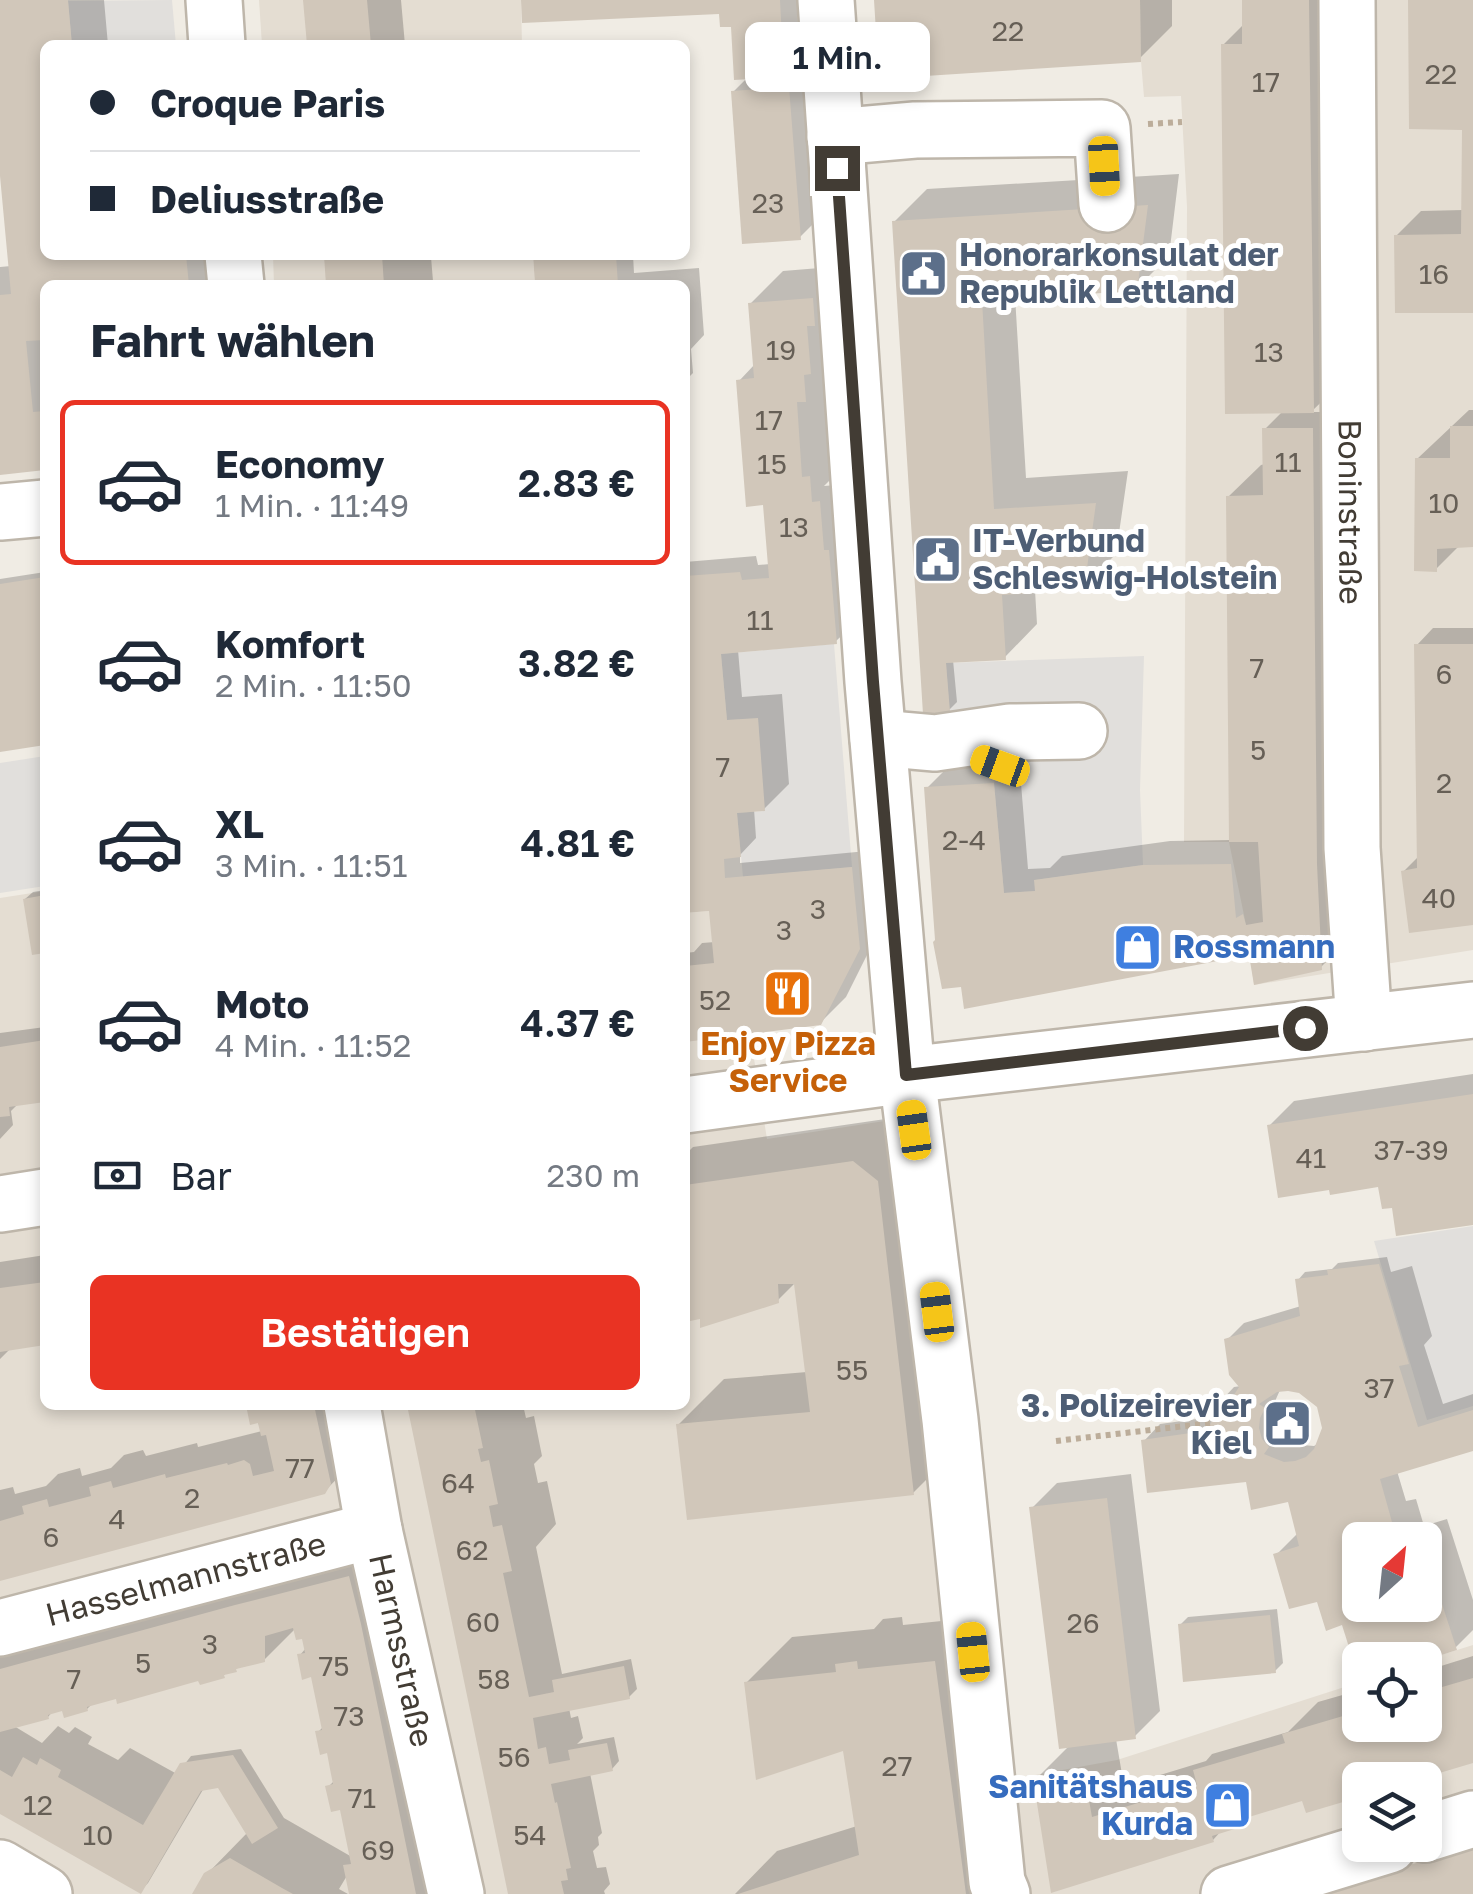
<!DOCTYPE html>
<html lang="de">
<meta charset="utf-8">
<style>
:root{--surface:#fff;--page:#f6f6f7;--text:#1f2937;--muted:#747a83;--line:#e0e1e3;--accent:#e93323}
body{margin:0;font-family:"Golos Text",sans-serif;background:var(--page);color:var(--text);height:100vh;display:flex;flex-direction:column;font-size:38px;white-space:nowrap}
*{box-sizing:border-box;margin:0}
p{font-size:32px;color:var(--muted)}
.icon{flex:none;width:55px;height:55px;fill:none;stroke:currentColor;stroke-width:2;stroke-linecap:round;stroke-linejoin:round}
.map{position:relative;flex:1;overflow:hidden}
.panel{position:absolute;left:40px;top:280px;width:650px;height:1130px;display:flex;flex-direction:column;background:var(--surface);border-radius:15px;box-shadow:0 5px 15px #0003}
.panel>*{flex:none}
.guide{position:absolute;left:40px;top:40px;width:650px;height:220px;border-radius:15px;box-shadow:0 5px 15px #0003;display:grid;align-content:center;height:220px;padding:0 50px;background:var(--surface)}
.needle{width:65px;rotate:27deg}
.fabs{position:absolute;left:1342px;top:1522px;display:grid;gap:20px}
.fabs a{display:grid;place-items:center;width:100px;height:100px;border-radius:15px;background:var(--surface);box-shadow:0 5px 15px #0003;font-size:50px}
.end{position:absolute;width:45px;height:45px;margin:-22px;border:12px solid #423c34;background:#fff;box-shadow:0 0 0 5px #fff}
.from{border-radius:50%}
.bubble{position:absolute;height:70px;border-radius:15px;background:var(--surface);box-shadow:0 5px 15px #0003;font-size:32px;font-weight:600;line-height:70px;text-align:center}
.car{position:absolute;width:30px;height:60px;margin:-30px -15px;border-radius:12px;box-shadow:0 0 8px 2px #0007;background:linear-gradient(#f5c518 24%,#345 0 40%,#f5c518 0 76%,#345 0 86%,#f5c518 0)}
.guide b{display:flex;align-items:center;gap:35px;height:95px;font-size:38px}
.guide b+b{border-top:2px solid var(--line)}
.guide i{width:25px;height:25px;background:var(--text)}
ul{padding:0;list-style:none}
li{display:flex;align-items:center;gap:30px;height:165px;margin:0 20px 15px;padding:0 30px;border:5px solid transparent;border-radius:15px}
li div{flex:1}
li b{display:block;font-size:38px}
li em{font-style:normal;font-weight:600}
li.current{border-color:var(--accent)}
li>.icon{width:90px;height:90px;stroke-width:1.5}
h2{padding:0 50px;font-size:45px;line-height:120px}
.pay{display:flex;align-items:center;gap:25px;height:110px;padding:0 50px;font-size:38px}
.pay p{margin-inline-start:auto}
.cta{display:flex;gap:20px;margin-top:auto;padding:20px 50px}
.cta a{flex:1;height:115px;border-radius:15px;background:var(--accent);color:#fff;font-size:40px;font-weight:600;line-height:115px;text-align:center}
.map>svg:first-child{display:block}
.residential{fill:#e4ddd2;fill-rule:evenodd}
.parking{fill:#e1dfdc}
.shadow{fill:#0003;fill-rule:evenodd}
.building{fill:#d1c7ba;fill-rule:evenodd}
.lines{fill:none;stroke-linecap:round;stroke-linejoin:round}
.minor-casing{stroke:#beb6aa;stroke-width:60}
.path{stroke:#bcad9a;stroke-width:6;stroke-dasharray:5 5;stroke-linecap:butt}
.minor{stroke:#fff;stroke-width:55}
.route{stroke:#423c34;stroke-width:12}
.labels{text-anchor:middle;stroke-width:10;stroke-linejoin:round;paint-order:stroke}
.number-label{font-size:28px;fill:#665f56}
.service-label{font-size:32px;font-weight:bold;fill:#4e5e75;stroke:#fff;text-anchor:start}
.street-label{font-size:32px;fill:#423c34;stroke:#fff}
.shop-label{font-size:32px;font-weight:bold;fill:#366cbe;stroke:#fff;text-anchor:start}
.food-label{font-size:32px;font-weight:bold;fill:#c56008;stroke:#fff}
</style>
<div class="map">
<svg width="1473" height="1894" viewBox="0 0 1473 1894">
<rect width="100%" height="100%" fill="#f0ece4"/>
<!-- residential -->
<g class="residential">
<path d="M259 0H521L522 45H262Z"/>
<path d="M1140 0H1473V950L1254 985 1246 925 1229 842H1184L1187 207 1181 96 1144 97 1141 61Z"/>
<path d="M273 255H533L535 285H274Z"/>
<path d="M45 891V1405H685V913L709 911 750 1034 767 1139 891 1120 969 1787 1117 1760 1360 1682V1725H1425V1660L1473 1645V1894H0V898ZM1360 1780H1425V1845H1360Z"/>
</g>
<!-- parking -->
<g class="parking">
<path d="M172 0 176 45H72L68 1Z"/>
<path d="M834 644 852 867 743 877 737 813 764 811 758 719 727 720 721 654Z"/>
<path d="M1144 656 1140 790 1143 865 1035 880V891L1004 893 994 783 1011 741 951 730 946 663Z"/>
<path d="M45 756V886L0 893V763Z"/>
<path d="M1473 1226V1406L1427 1420 1374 1241Z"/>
</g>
<!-- shadow -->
<g class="shadow">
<path d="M0 0H104L108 45H45V255H221L224 285H45V468L0 472V267L11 266 0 167Z"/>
<path d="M306 0H401L405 45H309Z"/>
<path d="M524 0H803L797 6 800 57 821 55 832 205 799 238 733 92 748 77 734 24 721 11Z"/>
<path d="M876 0H1172V26L1139 59Z"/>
<path d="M1244 0H1325L1346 378 1311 412H1329L1366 922 1320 968 1252 948 966 1006 927 788 952 763 1019 759 1028 869 1050 868 1062 856 1170 841 1231 840 1228 497 1261 465 1265 464V429L1283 411 1223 45 1244 24Z"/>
<path d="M1411 0H1473V310L1396 236 1421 211 1463 210 1464 128Z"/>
<path d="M1179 174 1169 256 1136 289 1015 296 1026 478 1128 471 1116 554 1083 587 1035 590 1037 624 1005 657 953 660 957 702 949 710 894 222 927 189Z"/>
<path d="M327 255 431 257 433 281 429 285H329Z"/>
<path d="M536 255H633L634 273 699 268 704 335 691 349 693 373 685 381V285H538Z"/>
<path d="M844 266V466L824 486 836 485 853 625 836 641 738 650 742 697 782 694 789 784 764 809H754L756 838 740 855V863L867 851 882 925 846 997 820 1023 685 1040V953L694 952 702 943 715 942 711 908 685 910V562L756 556 758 565 770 564 765 503 739 381 755 364 750 304 783 271Z"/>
<path d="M1469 410H1473V545L1459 546 1436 569 1417 459Z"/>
<path d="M45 572V742L0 749V579Z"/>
<path d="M1433 628H1473V922L1403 872 1419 856 1417 645Z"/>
<path d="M45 890V951L25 899 33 892Z"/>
<path d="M45 1027V1100L19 1103 11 1111 13 1125 0 1139V1033Z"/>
<path d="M1473 1074V1222L1394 1205 1381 1184 1269 1126 1294 1101Z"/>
<path d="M899 1117 959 1447 913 1493 678 1425 724 1379 807 1372 796 1282 778 1300 685 1319V1155L693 1147Z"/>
<path d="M45 1255V1343L11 1348 0 1359V1262Z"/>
<path d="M1387 1257 1391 1272 1412 1266 1432 1336 1424 1345 1443 1404 1473 1394V1449L1397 1471 1406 1501 1416 1499 1424 1526 1447 1519 1473 1600V1630L1455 1648 1418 1660H1360V1673L1344 1622 1276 1555 1298 1533 1290 1499 1248 1479 1144 1441 1160 1424 1219 1416 1218 1404 1234 1387 1241 1386 1227 1340 1244 1323 1301 1306 1298 1280 1305 1272 1332 1269 1338 1263ZM1280 1390 1300 1391 1319 1405 1325 1429 1319 1443 1314 1446 1291 1444 1279 1436 1284 1429 1278 1422 1275 1410 1276 1399ZM1360 1540H1425V1605H1360Z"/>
<path d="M249 1405H353L357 1458 324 1492 0 1579V1490L13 1487 15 1494 46 1486 58 1474 80 1468 82 1476 111 1468 124 1455 143 1450 146 1456 197 1443 198 1447 262 1431Z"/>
<path d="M410 1405H523L526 1418 534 1416 542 1456 534 1464 538 1483 547 1481 556 1524 536 1547 562 1674 631 1659 637 1689 629 1697 569 1708 571 1718 578 1716 583 1738 577 1744 614 1737 619 1761 612 1769 590 1773 602 1833 598 1837 599 1845 593 1851 597 1868 606 1867 610 1884 604 1891 605 1894H510Z"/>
<path d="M1131 1474 1160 1711 1135 1736 1116 1739 1124 1786 1206 1761 1212 1754 1288 1732 1318 1702 1360 1690V1725H1425V1671L1473 1656V1761L1408 1780H1360V1794L1304 1796 1252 1813 1240 1825 1222 1830 1213 1840 1053 1890 1036 1779 1070 1745 1032 1508 1057 1483Z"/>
<path d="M381 1545 455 1894H352L348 1874 339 1889 348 1894H195L206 1875 248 1832 220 1785 204 1788 148 1883 140 1891 0 1810V1646ZM296 1628 304 1636 306 1648 300 1655 313 1674 324 1726 318 1732 329 1750 335 1780 328 1787 342 1807 352 1857 284 1818 241 1749 191 1756 177 1774 130 1748 118 1760 88 1744 92 1737 75 1727 69 1733 58 1726 42 1743 14 1726 48 1717 53 1711 63 1708 87 1709 93 1703 117 1696 200 1678 223 1676 228 1671 264 1660Z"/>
<path d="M1277 1609 1283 1663 1275 1671 1180 1625 1188 1617Z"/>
<path d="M902 1617 903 1625 980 1617 997 1894H735L777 1851 857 1826 845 1748 746 1683 792 1637 874 1629 883 1619Z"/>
</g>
<!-- building -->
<g class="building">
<path d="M0 0H68L72 45H45V255H93L94 259 138 255H186L189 285H45V340L26 341 33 412 45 411V470L0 475V295L11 294 0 176Z"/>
<path d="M303 0H367L371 45H307Z"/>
<path d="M521 0H780L784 77 734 80 731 27H720L719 14 522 23Z"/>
<path d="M874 0H1140L1141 62 879 79Z"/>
<path d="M1242 0H1309L1314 413 1225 414 1221 44H1242Z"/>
<path d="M1408 0H1473V313H1395L1394 235 1461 234 1462 130 1409 129Z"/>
<path d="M789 87 801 240 742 244 731 91Z"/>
<path d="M1148 205 1137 291 982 300 994 509 1096 503 1084 590 1002 595 1006 660 946 663 950 712 923 714 892 221Z"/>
<path d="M324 255H382L384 285H326Z"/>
<path d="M533 255H616L618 285H535Z"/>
<path d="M813 298 815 326H807L811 374 804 375 806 402H797L802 477 810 476 812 502 820 501 824 550H829L837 644 721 654 727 720 758 718 765 811 737 813 741 857 724 859 725 878 852 867 860 949 821 1025 685 1042V966L714 963 709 911 685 913V576L740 572 742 580 769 578 763 505 746 507 736 380 754 378 748 303Z"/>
<path d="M1450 426H1473V547L1437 549V572L1414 571 1415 458H1450Z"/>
<path d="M1262 428H1313L1317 864 1322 970 1254 985 1249 955 964 1009 961 987 942 989 933 942 935 940 924 787 994 783 1004 893 1035 891 1034 880 1143 865 1231 864 1236 918 1243 914 1246 925 1263 922 1258 842H1229L1226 496 1263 495Z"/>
<path d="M45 577V745L0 752V584Z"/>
<path d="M1414 644H1473V925L1409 933 1401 871 1417 868Z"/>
<path d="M45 895V953L32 955 23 899Z"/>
<path d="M45 1040V1102L9 1107 10 1116 0 1117V1047Z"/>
<path d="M1473 1094V1225L1396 1236 1392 1208 1382 1209 1378 1187 1330 1195 1329 1190 1278 1198 1267 1125Z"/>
<path d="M853 1161 878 1181 914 1495 687 1520 676 1424 810 1412 794 1284H778L779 1303 700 1328V1319L685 1322V1185Z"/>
<path d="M1379 1264 1409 1364 1399 1366 1418 1427 1473 1410V1451L1380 1479 1397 1540H1360V1605H1425L1426 1555 1457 1650 1426 1660H1360L1359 1679 1342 1625 1326 1631 1317 1602 1289 1609 1273 1554 1299 1546 1288 1502 1251 1510 1246 1482 1147 1493 1141 1440 1205 1431 1216 1416 1215 1403 1230 1401 1239 1387 1229 1375 1224 1339 1300 1316 1295 1279 1328 1275 1327 1270ZM1288 1391 1299 1393 1317 1407 1322 1428 1314 1449 1306 1457 1295 1461 1284 1462 1264 1454 1269 1447 1262 1439 1259 1428 1260 1418 1265 1408 1259 1404 1277 1392Z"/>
<path d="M45 1282V1345L0 1352V1288Z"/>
<path d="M246 1405H314L331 1484 325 1494 0 1581V1521L24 1514 22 1506 47 1499 49 1507 91 1496 89 1487 111 1481 113 1488 165 1474 166 1478 227 1463 228 1465 244 1460 250 1464 253 1476 274 1471 266 1435 261 1436 258 1423 250 1425Z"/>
<path d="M407 1405H474L483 1448 478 1449 481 1462 489 1460 498 1504 489 1506 493 1527 502 1525 512 1571 503 1573 529 1697 554 1692 552 1680 624 1666 630 1699 533 1718 538 1749 546 1747 549 1764 570 1760 568 1750 607 1743 613 1771 551 1784 555 1803 557 1802 571 1868 566 1869 568 1880 561 1881 564 1894H508Z"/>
<path d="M1107 1498 1136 1739 1059 1749 1029 1507Z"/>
<path d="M349 1576 361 1624 416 1894H349L343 1865 351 1864 340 1810 331 1812 325 1786 333 1784 330 1769 327 1753 320 1755 315 1731 322 1730 311 1677 302 1680 297 1654 305 1653 302 1639 296 1640 293 1628 265 1636V1662L236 1669 237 1672 224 1675 225 1678 200 1685 198 1681 117 1704 116 1699 87 1707 88 1711 64 1718 62 1711 48 1715 49 1719 0 1732V1669L235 1605Z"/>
<path d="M1270 1615 1276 1673 1183 1682 1178 1624Z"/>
<path d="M857 1661 858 1669 935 1661 966 1894H738L859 1855 843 1751 756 1780 744 1682 836 1672 835 1664Z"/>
<path d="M1473 1678V1763L1416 1780H1360V1797L1306 1813 1302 1801 1239 1820 1241 1827 1212 1836 1214 1842 1051 1893 1033 1778 1084 1772 1092 1817 1197 1785 1193 1770 1285 1743 1282 1734 1360 1711V1725H1425V1692Z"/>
<path d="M233 1755 278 1828 252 1844 218 1788 201 1791 141 1894 0 1814V1770L12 1777 23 1757 37 1765 40 1758 61 1770 58 1777 143 1825 180 1763Z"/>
<path d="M1473 1846V1894H1318L1356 1881Z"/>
<path d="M230 1858 282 1888 293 1894H192L204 1873Z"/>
</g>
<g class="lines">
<defs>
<g id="minor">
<path d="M214 0 217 45"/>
<path d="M826 0 873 682 907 1075 950 1420 997 1882 1002 1894"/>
<path id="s1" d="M1347 0 1352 848 1364 1023"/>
<path d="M835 137 915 130 1102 128 1107 204"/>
<path d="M233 255 236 285"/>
<path d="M0 512 45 508"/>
<path d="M878 738 935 743 1010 732 1079 731"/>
<path d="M685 1105 907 1075 1473 1010"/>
<path d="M0 1204 45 1197"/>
<path id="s2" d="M352 1405 374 1530 456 1894"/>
<path id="s3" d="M0 1628 374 1530"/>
<path d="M1425 1834 1473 1819"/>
<path d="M0 1868 44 1894"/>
<path d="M1229 1894 1389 1845"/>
</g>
</defs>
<!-- minor casing -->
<use href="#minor" class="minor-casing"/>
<!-- path -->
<g class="path">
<path d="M1148 124 1182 122"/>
<path d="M1056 1441 1211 1423"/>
</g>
<!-- minor -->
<use href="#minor" class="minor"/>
</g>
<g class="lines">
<!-- route -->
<path class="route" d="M837 168 873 682 906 1075 1305 1028"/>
</g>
<!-- icons -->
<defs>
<symbol id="civic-square" viewBox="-11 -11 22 22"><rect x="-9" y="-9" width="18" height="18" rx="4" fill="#5c6f8a" stroke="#fff"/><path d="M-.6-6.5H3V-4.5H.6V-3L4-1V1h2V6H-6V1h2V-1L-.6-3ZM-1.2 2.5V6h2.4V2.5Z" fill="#fff"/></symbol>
<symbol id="shop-square" viewBox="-11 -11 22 22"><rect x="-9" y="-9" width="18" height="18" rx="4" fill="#3f7fe0" stroke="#fff"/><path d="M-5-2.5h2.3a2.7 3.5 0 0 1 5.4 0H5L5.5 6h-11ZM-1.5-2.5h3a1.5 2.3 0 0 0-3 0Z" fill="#fff"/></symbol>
<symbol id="restaurant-square" viewBox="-11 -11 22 22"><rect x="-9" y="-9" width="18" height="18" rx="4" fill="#e8710a" stroke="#fff"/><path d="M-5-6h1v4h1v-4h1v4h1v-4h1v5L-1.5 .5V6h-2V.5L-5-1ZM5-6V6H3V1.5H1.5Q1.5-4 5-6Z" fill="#fff"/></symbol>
</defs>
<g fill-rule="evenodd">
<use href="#civic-square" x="896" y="246" width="55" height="55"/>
<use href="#civic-square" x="910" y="532" width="55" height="55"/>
<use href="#shop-square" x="1110" y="920" width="55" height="55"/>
<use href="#restaurant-square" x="760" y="966" width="55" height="55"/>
<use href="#civic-square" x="1260" y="1396" width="55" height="55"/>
<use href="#shop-square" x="1200" y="1778" width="55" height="55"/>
</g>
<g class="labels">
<!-- number labels -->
<g class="number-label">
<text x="1008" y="41">22</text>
<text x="1441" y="84">22</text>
<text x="1266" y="92">17</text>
<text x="768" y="213">23</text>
<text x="1434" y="284">16</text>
<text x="781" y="360">19</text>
<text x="1269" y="362">13</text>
<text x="769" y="430">17</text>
<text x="1288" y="472">11</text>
<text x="772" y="474">15</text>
<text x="1444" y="513">10</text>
<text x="794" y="537">13</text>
<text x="760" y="630">11</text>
<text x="1257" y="678">7</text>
<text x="1444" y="684">6</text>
<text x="1258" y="760">5</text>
<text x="723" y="777">7</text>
<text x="1444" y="793">2</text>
<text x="964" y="850">2-4</text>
<text x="1439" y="908">40</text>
<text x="818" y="919">3</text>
<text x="784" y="940">3</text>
<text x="715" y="1010">52</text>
<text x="1411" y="1160">37-39</text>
<text x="1311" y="1168">41</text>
<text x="852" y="1380">55</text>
<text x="1379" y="1398">37</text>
<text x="300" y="1478">77</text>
<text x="458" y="1493">64</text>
<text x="192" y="1508">2</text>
<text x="117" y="1529">4</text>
<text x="51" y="1547">6</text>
<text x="472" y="1560">62</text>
<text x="483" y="1632">60</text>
<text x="1083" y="1633">26</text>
<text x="210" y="1654">3</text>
<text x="143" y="1673">5</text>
<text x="334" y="1676">75</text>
<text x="74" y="1689">7</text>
<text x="494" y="1689">58</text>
<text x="349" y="1726">73</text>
<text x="514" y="1767">56</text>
<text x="897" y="1776">27</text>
<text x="362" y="1808">71</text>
<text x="38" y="1815">12</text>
<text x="98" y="1845">10</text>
<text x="530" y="1845">54</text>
<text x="378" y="1860">69</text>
</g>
<!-- service labels -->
<g class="service-label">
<text x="959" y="266">Honorarkonsulat der<tspan x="959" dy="37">Republik Lettland</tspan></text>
<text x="972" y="552">IT-Verbund<tspan x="972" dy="37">Schleswig-Holstein</tspan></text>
<text x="1252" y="1417" text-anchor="end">3. Polizeirevier<tspan x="1252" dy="37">Kiel</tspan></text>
</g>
<!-- street labels -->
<g class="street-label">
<text dy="11" stroke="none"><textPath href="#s1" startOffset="512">Boninstraße</textPath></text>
<text dy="11" stroke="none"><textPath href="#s3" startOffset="192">Hasselmannstraße</textPath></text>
<text dy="11" stroke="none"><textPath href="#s2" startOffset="250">Harmsstraße</textPath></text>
</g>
<!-- shop labels -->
<g class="shop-label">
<text x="1173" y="958">Rossmann</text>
<text x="1193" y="1798" text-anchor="end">Sanitätshaus<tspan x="1193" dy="37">Kurda</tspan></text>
</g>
<!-- food labels -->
<g class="food-label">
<text x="788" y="1055">Enjoy Pizza<tspan x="788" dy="37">Service</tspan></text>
</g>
</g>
</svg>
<div class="fabs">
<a><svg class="needle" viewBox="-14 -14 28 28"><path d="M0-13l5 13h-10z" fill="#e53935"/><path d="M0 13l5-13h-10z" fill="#747a83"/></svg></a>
<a><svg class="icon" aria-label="locate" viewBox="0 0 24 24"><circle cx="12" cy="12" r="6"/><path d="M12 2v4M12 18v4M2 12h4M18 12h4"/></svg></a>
<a><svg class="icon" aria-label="layers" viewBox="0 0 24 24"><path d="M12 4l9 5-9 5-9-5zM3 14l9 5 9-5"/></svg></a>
</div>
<i class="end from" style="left:1305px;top:1028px"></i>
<i class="end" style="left:837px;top:168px"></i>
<div class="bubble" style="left:745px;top:22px;width:185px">1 Min.</div>
<i class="car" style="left:1104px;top:166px;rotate:177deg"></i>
<i class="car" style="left:1000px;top:766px;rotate:290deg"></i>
<i class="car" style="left:914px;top:1130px;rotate:352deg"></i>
<i class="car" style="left:937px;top:1312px;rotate:353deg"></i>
<i class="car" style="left:973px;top:1652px;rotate:354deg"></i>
<div class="guide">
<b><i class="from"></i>Croque Paris</b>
<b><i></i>Deliusstraße</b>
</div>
<section class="panel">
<h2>Fahrt wählen</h2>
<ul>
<li class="current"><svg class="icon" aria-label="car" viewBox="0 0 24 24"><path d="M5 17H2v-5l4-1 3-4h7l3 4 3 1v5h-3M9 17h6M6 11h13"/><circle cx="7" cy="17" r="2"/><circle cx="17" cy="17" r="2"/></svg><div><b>Economy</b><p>1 Min. · 11:49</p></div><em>2.83 €</em></li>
<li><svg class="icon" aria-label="car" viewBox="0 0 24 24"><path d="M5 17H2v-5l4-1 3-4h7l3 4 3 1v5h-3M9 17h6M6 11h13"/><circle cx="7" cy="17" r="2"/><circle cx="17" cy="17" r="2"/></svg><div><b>Komfort</b><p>2 Min. · 11:50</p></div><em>3.82 €</em></li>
<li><svg class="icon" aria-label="car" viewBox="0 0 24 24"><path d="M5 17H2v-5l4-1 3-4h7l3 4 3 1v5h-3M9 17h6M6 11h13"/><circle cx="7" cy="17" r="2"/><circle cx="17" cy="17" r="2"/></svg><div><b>XL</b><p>3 Min. · 11:51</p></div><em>4.81 €</em></li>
<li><svg class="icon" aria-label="car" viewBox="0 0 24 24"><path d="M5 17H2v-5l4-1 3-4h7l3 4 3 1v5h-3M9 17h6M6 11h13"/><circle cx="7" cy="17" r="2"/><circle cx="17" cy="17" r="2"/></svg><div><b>Moto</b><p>4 Min. · 11:52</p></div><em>4.37 €</em></li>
</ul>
<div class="pay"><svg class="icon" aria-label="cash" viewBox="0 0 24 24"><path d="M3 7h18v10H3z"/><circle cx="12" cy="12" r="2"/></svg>Bar<p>230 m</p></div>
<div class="cta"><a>Bestätigen</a></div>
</section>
</div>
